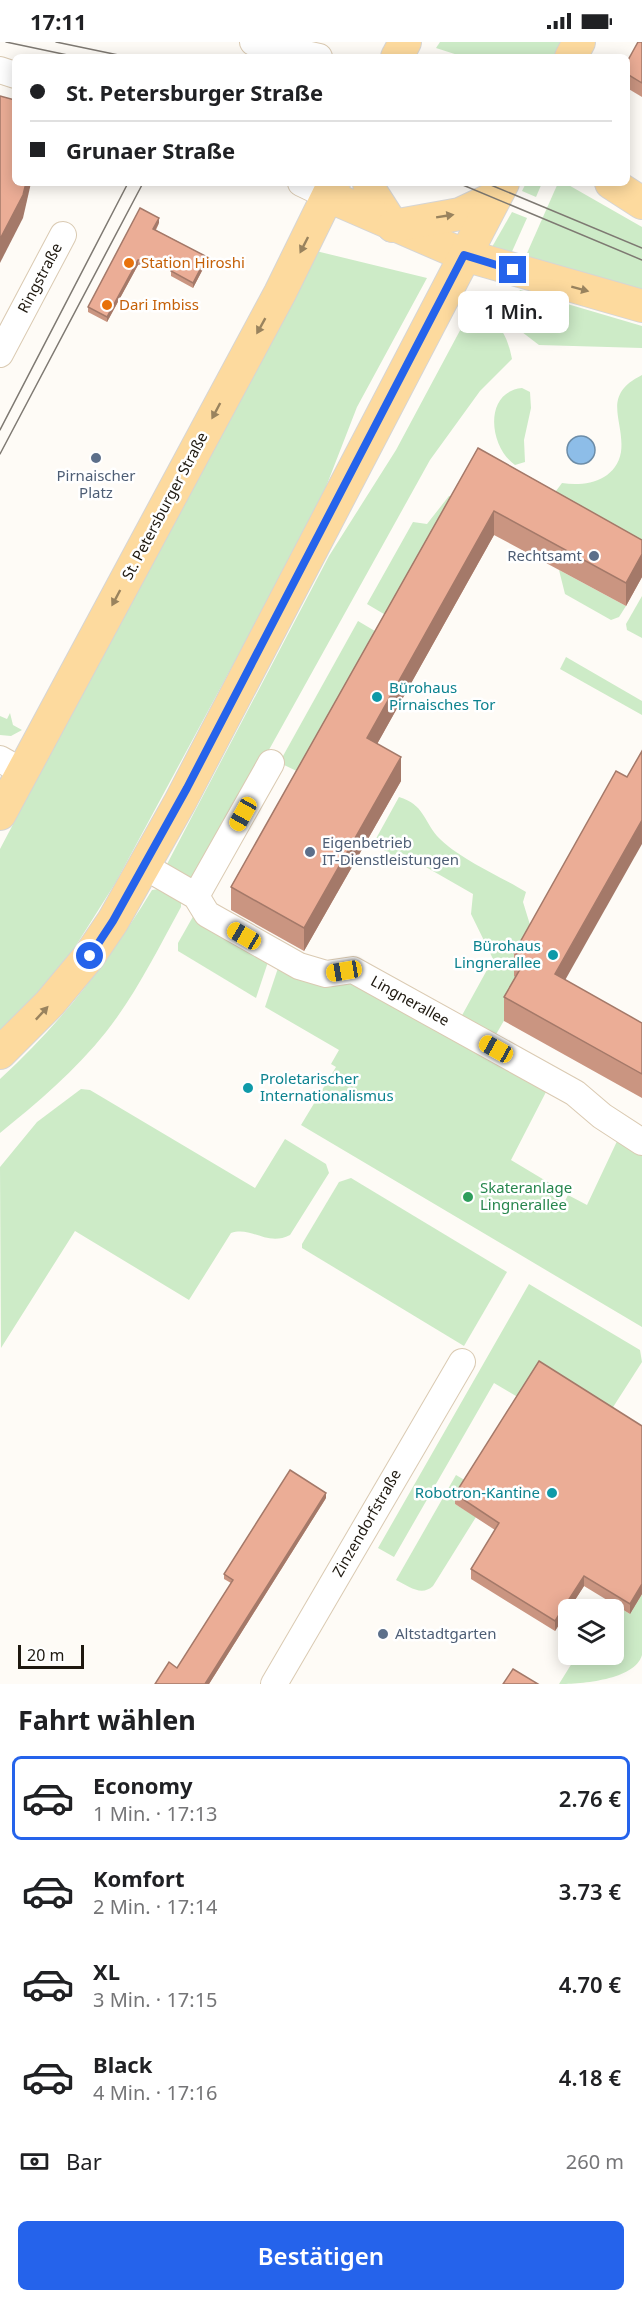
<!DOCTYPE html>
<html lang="de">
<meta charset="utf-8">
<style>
:root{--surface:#fff;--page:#f6f6f6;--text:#202124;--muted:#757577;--line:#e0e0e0;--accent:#2563eb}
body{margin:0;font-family:"Noto Sans",sans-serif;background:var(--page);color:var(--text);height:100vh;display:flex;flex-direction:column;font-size:22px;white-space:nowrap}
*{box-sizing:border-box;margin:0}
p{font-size:20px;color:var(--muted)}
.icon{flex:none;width:33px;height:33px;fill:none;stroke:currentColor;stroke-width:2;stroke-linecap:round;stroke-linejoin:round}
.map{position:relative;height:1642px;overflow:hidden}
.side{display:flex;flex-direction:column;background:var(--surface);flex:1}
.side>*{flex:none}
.banner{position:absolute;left:12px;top:12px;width:618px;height:132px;border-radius:9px;box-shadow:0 3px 15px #0003;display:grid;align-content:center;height:132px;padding:0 18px;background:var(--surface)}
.tools{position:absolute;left:558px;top:1557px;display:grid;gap:12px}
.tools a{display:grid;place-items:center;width:66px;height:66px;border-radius:9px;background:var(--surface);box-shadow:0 3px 15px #0003;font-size:30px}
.scale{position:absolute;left:18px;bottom:15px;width:66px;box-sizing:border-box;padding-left:6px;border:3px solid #1e180f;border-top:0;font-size:16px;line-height:21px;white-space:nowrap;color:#1e180f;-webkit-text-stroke:4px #fff;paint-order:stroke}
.end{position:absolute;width:27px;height:27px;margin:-14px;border:8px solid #2563eb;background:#fff;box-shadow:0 0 0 3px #fff}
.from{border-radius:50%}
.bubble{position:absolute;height:42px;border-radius:9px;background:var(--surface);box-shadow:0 3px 15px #0003;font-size:20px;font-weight:600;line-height:42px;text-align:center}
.car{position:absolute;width:18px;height:36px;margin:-18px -9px;border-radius:8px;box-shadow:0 0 4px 2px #0007;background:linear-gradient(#f5c518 24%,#345 0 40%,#f5c518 0 76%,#345 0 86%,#f5c518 0)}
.banner b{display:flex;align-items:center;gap:21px;height:57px;font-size:22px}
.banner b+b{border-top:2px solid var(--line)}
.banner i{width:15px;height:15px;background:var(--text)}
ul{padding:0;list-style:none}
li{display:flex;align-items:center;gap:18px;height:84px;margin:0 12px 9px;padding:0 6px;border:3px solid transparent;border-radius:9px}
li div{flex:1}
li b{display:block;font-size:22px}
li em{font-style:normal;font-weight:600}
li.selected{border-color:var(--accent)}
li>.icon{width:54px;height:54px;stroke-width:1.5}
h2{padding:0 18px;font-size:27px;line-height:72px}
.pay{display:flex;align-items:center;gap:15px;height:66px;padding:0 18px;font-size:22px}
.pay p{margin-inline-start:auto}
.button{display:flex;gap:12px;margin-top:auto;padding:12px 18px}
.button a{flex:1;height:69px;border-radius:9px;background:var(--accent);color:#fff;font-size:24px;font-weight:600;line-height:69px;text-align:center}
.status{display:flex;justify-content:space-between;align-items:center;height:42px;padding:0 30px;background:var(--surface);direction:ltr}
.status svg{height:16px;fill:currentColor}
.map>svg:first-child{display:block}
.green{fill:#cdebc7}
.water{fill:#8dbde8;stroke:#6c8ca7;stroke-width:1.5}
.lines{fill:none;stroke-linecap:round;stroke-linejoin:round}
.minor-casing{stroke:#dacab2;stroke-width:28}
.major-casing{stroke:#d6d5d4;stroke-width:34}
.minor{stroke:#fff;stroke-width:26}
.major{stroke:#fdda9e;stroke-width:32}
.tram{stroke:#7e7972;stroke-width:1.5}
.wall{fill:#ca9581}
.shaded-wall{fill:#a47969}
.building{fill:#ebad96;stroke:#a47969;stroke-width:1.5}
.oneway{fill:#99835e}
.route{stroke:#2563eb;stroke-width:8}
.food-dot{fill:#e8710a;stroke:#fff;stroke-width:2}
.service-dot{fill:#5c6f8a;stroke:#fff;stroke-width:2}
.culture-dot{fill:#0f9aa8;stroke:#fff;stroke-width:2}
.leisure-dot{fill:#2e9e5b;stroke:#fff;stroke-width:2}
.labels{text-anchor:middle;stroke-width:5;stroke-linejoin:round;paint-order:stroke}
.food-label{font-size:15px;fill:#c56008;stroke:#fff;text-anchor:start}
.street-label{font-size:15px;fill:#1e180f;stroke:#fff}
.service-label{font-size:15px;fill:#4e5e75;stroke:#fff;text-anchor:start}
.culture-label{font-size:15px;fill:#0d838f;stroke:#fff;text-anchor:start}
.leisure-label{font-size:15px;fill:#27864d;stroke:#fff;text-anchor:start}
</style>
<div class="status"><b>17:11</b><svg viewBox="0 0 49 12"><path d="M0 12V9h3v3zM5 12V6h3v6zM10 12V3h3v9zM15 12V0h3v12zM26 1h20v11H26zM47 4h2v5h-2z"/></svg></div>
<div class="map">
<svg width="642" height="1642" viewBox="0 0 642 1642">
<rect width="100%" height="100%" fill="#fefbf6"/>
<!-- green -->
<g class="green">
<path d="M440 0H565L557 15H464L436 6Z"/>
<path d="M526 141H542L536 155 522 149Z"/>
<path d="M558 141H565L642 185V251L524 218Z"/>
<path d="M512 170 527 176 510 214 492 205Z"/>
<path d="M316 209 427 236 357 365 324 450 292 513 116 840 70 913 42 947 0 989V807Z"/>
<path d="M520 248 642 284V306L539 303 522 290 512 265Z"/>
<path d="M472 266C498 281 506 287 512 317L480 349 430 418 195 841 166 824 329 514 396 408Z"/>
<path d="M642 333V506L561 457 556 449 562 441C585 445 616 439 621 410 625 378 600 354 642 333Z"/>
<path d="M522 346 530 350 531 366 524 398 525 420 515 423C489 405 483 350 522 346Z"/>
<path d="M449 454H456L394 578 367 562 413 480 427 482Z"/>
<path d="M559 528 626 564 619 575 611 578 565 552Z"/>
<path d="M642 554V596L627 588 626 582Z"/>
<path d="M358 579 385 595 307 734 282 722 283 714Z"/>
<path d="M566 615 642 659V673L560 627Z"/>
<path d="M10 671 13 683 22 688 11 694 0 693V674L7 677Z"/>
<path d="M399 755C424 763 423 777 437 794 457 816 500 834 526 850L523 860 531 886 526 940 494 996 460 977 493 917 471 872 473 852 398 809 394 814 373 802Z"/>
<path d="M159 847 181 854V865C158 907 136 952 106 990 76 1028 37 1061 0 1091V1037C63 979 108 920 152 848Z"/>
<path d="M195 871 269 917 256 956 178 909V901Z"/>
<path d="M279 923 350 936 545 1044 546 1050 511 1118 556 1145 551 1153 564 1161 568 1153 587 1163 619 1095 642 1109V1285L301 1083 336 1025 331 1022 339 1008 265 965Z"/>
<path d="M81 1047 90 1048 255 1146 285 1097 326 1122 329 1131 290 1193C267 1205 252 1184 231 1191L189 1258 75 1189 1 1306 0 1125 37 1080Z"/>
<path d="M351 1136 507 1230 464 1304 302 1206V1202L339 1140Z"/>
<path d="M529 1242 640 1308 642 1320 608 1373 521 1357 494 1341 394 1515 378 1506Z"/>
<path d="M456 1433 468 1440 455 1462 476 1475 433 1544C421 1555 409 1544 396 1538Z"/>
<path d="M642 1552C642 1568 642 1599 642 1613 635 1638 581 1642 559 1642L577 1613 614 1612V1568L605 1567 610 1560 630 1572Z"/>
</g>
<!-- water -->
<circle class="water" cx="581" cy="408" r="14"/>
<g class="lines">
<defs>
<g id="minor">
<path d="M253 0 319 15"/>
<path d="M0 28 15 33"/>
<path d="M301 141 328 154"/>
<path d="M0 312 63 193"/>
<path d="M0 717 23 730"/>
<path d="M144 824 196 854 207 872 299 924 326 932 353 928 575 1051 602 1074 642 1100"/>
<path d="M196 854 271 721"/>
<path d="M274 1642 462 1320"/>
</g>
<g id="major">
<path d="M397 15 405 0"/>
<path d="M571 15 579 0"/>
<path d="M369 141 370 148 393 184"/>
<path d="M611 141 642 161"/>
<path d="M328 154 464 213 642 264"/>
<path d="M393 184 460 172 494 156"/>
<path d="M0 772 280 251 334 141"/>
<path d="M0 1011 50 961 90 913 113 879 180 760 503 141"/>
</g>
</defs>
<!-- minor casing -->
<use href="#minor" class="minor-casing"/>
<!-- major casing -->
<use href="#major" class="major-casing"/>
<!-- minor -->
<use href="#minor" class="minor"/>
<!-- major -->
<use href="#major" class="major"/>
<!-- tram -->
<g class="tram">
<path d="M6 0 77 15"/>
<path d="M56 0 128 15"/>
<path d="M458 141 642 218"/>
<path d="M486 141 642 206"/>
<path d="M0 388 128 141"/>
<path d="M0 412 143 141"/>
</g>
</g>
<!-- wall -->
<g class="wall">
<path d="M642 0V55L627 46V20Z"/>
<path d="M159 181 156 188 213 218V223H205L193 246 171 234V229L174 223H138L107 280 88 270V265Z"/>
<path d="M478 406 642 498V535L626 564 494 493 377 702 401 739 304 909 231 868V845Z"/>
<path d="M514 911 642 981V1056L504 979V955L515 935 514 934Z"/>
<path d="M642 1384V1552L630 1572 584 1544 555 1589 471 1537V1527L495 1488 455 1462V1452Z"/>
<path d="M326 1456 209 1642H155L177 1626 231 1541 224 1537V1532Z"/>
</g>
<!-- shaded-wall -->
<g class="shaded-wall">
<path d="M26 141H31L23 176 0 221V197Z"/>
<path d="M159 176V181L153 192V187Z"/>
<path d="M138 218V223L107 280V275Z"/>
<path d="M205 218V223L193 246V241Z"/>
<path d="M494 469V493L367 720V696Z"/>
<path d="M642 512V535L626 564V541Z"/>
<path d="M401 715V739L304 909V886Z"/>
<path d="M642 778V802L555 956V932Z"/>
<path d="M326 1451V1456L209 1642H205Z"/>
<path d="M584 1534V1544L555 1589V1579Z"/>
<path d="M642 1542V1552L630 1572V1562Z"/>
</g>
<!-- building -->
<g class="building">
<path d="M638 0H642V41L627 32V20Z"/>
<path d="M0 54 15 58V141H26L23 153 0 197Z"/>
<path d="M140 166 159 176 153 187 213 218H205L193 241 171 229 177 218H138L107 275 88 265Z"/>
<path d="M478 406 642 498V512L626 541 494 469 367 696 401 715 304 886 231 845Z"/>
<path d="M642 709V778L555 932 642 981V1032L504 955 526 917 514 911 616 729 627 735Z"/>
<path d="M539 1319 642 1384V1542L630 1562 584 1534 555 1579 471 1527 499 1481 455 1452Z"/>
<path d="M290 1428 326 1451 205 1642H155L169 1620 177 1626 233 1538 224 1532Z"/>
<path d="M513 1627 538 1642H503Z"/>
</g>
<!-- one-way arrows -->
<defs><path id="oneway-solid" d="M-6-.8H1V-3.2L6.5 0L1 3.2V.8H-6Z" transform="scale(1.5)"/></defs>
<g class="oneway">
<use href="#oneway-solid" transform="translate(445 174) rotate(-9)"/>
<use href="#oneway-solid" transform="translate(304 203) rotate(117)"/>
<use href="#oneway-solid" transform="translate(580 247) rotate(15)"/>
<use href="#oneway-solid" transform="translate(261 284) rotate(119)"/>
<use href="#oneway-solid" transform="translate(216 369) rotate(118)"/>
<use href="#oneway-solid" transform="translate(116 556) rotate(118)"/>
<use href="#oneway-solid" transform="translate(42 971) rotate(-47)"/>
</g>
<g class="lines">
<!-- route -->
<path class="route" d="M90 914 113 879 187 746 464 213 513 228"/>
</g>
<!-- markers -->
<g class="food-dot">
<circle cx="129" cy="221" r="6"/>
<circle cx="107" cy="263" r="6"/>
</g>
<g class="service-dot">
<circle cx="96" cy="416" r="6"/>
<circle cx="594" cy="514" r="6"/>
<circle cx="310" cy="810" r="6"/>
<circle cx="383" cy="1592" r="6"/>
</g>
<g class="culture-dot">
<circle cx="377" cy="655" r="6"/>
<circle cx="553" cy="913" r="6"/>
<circle cx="248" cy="1046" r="6"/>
<circle cx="552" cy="1451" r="6"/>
</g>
<circle class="leisure-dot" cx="468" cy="1155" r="6"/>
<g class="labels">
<!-- food labels -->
<g class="food-label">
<text x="141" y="226">Station Hiroshi</text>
<text x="119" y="268">Dari Imbiss</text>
</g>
<!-- street labels -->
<g class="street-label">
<text transform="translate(40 236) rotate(-62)" y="5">Ringstraße</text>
<text transform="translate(165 464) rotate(-62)" y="5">St. Petersburger Straße</text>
<text transform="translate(410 959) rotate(29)" y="5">Lingnerallee</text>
<text transform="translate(367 1481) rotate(-60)" y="5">Zinzendorfstraße</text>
</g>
<!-- service labels -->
<g class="service-label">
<text x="96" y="439" text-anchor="middle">Pirnaischer<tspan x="96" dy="17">Platz</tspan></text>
<text x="582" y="519" text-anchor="end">Rechtsamt</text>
<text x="322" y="806">Eigenbetrieb<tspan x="322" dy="17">IT-Dienstleistungen</tspan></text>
<text x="395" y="1597">Altstadtgarten</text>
</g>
<!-- culture labels -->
<g class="culture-label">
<text x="389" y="651">Bürohaus<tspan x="389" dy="17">Pirnaisches Tor</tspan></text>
<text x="541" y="909" text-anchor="end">Bürohaus<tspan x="541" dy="17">Lingnerallee</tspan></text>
<text x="260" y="1042">Proletarischer<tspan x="260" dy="17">Internationalismus</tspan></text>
<text x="540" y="1456" text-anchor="end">Robotron-Kantine</text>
</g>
<!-- leisure labels -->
<g class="leisure-label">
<text x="480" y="1151">Skateranlage<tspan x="480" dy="17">Lingnerallee</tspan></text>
</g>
</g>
</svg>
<div class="tools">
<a><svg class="icon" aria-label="layers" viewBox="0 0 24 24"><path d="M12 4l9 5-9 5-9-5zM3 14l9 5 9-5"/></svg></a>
</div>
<div class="scale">20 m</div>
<i class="end from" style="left:90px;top:914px"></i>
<i class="end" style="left:513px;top:228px"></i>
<div class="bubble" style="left:458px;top:249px;width:111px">1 Min.</div>
<i class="car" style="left:243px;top:772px;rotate:209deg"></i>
<i class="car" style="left:244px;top:894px;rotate:300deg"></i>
<i class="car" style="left:344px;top:929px;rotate:260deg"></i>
<i class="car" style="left:496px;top:1007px;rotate:299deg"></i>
<div class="banner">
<b><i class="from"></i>St. Petersburger Straße</b>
<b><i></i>Grunaer Straße</b>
</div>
</div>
<section class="side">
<h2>Fahrt wählen</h2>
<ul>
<li class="selected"><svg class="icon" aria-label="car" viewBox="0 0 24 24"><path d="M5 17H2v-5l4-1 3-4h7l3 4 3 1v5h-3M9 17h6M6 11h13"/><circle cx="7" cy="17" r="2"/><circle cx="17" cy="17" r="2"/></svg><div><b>Economy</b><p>1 Min. · 17:13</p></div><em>2.76 €</em></li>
<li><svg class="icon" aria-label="car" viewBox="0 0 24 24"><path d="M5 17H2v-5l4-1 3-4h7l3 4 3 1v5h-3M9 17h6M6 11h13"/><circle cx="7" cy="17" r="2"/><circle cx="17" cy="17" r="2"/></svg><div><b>Komfort</b><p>2 Min. · 17:14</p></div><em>3.73 €</em></li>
<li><svg class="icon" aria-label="car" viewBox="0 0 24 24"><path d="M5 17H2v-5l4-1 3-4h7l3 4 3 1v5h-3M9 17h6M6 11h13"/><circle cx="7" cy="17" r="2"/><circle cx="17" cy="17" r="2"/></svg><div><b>XL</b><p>3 Min. · 17:15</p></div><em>4.70 €</em></li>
<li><svg class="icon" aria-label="car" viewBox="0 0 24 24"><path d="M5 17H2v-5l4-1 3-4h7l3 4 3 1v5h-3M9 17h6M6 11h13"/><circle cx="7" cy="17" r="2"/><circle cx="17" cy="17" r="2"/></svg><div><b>Black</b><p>4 Min. · 17:16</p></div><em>4.18 €</em></li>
</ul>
<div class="pay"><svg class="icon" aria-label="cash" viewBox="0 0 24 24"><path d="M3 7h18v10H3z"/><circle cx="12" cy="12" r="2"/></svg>Bar<p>260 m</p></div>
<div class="button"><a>Bestätigen</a></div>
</section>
